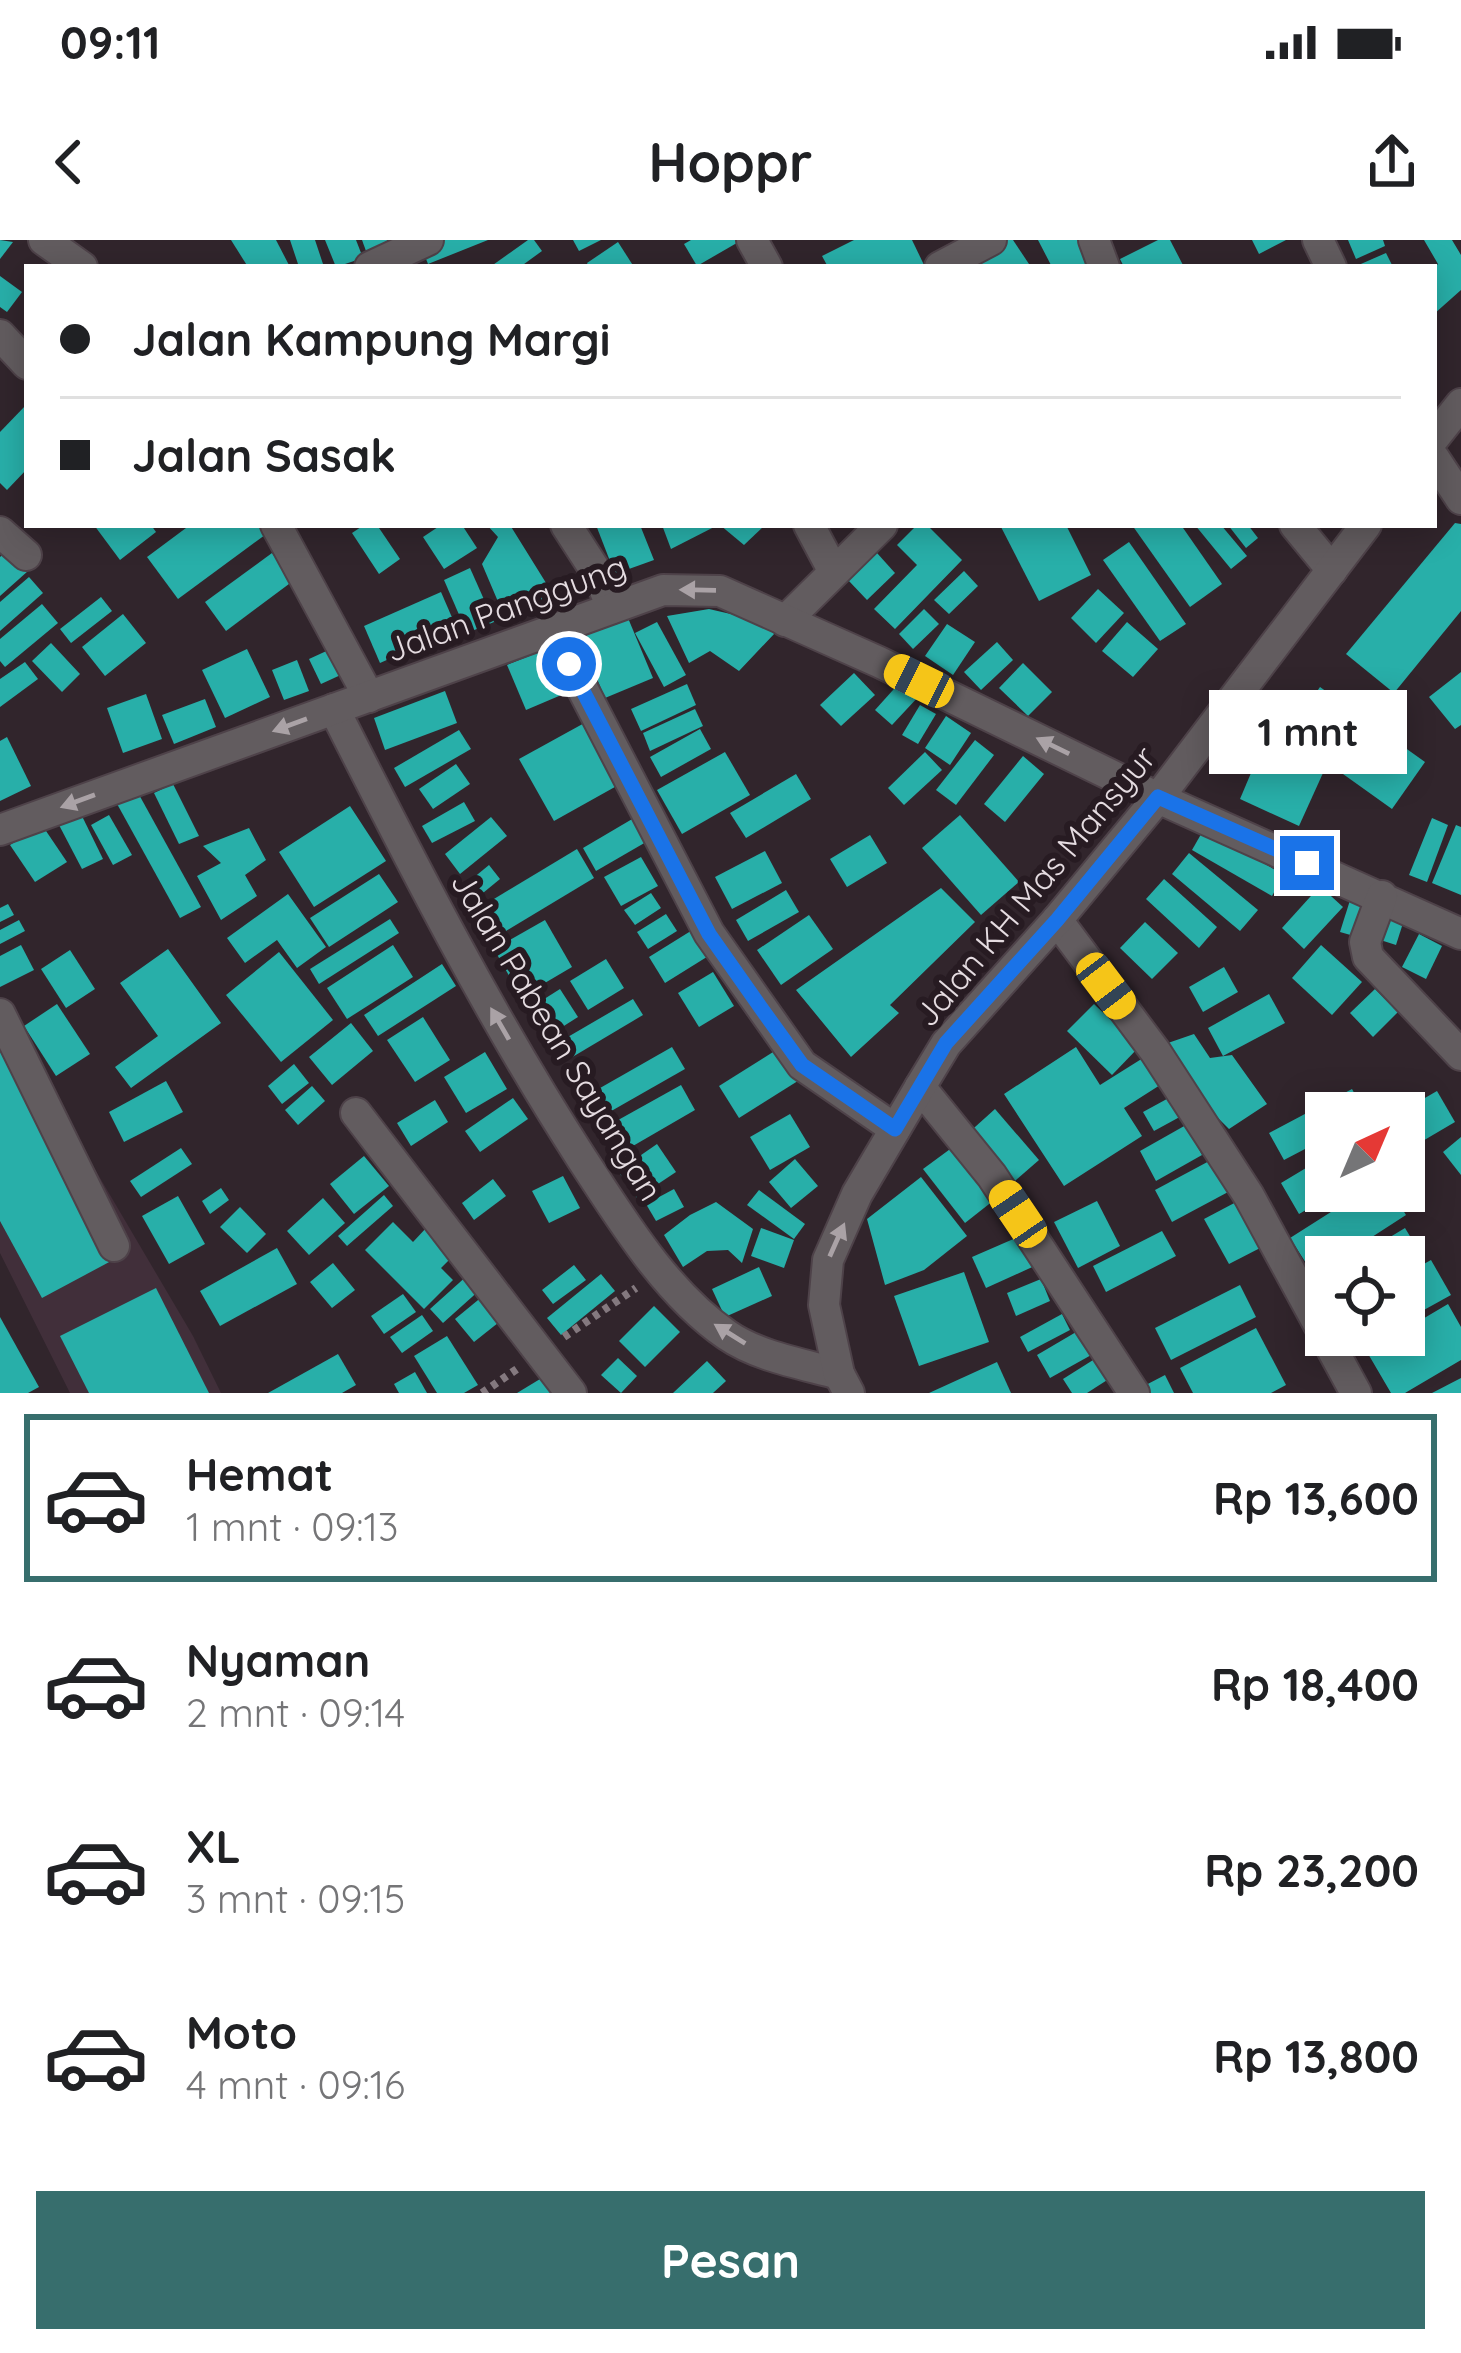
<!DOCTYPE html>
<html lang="id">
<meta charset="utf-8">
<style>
:root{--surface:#fff;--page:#f6f6f6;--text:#202124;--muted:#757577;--line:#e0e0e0;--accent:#376e6d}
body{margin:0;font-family:Quicksand,sans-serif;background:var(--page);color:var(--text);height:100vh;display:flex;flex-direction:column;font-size:45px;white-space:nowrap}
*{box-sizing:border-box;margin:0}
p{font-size:39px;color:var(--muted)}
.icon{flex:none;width:66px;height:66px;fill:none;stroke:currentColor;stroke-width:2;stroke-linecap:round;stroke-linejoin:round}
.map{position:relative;height:1153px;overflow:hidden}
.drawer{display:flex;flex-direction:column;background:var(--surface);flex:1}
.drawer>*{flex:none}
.banner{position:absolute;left:24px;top:24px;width:1413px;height:264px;border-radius:0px;box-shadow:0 6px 30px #0003;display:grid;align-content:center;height:264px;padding:0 36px;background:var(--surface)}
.needle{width:78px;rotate:44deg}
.controls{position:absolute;left:1305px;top:852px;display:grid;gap:24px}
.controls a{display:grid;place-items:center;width:120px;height:120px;border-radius:0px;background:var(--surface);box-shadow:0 6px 30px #0003;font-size:60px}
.end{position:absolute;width:54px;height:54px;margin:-27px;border:15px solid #1a73e8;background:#fff;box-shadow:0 0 0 6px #fff}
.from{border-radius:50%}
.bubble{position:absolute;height:84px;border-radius:0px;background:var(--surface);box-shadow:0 6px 30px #0003;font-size:39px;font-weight:700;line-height:84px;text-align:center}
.car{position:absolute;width:36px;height:72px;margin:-36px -18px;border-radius:15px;box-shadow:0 0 9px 3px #0007;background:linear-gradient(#f5c518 24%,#345 0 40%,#f5c518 0 76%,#345 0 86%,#f5c518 0)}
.banner b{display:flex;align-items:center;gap:42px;height:114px;font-size:45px}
.banner b+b{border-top:3px solid var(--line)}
.banner i{width:30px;height:30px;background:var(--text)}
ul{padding:21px 0 0;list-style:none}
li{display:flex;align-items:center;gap:36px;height:168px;margin:0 24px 18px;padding:0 12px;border:6px solid transparent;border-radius:0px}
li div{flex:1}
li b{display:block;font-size:45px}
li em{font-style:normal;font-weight:700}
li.selected{border-color:var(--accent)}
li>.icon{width:108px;height:108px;stroke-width:1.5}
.button{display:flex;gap:24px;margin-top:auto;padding:24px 36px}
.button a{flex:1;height:138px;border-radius:0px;background:var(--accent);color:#fff;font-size:48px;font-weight:700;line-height:138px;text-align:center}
.status{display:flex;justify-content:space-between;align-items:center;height:84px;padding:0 60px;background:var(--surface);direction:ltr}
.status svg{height:33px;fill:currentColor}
header{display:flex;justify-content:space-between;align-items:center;height:156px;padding:0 36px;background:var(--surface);font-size:54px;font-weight:700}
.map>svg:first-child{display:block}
.built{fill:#412f3a}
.building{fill:#28afa9}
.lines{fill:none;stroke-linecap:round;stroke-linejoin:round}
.minor-casing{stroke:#4e4249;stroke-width:34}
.tertiary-casing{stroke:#4e4249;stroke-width:34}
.path{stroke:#84797f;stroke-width:8;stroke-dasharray:6 6;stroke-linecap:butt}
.minor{stroke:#625c5f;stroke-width:30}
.tertiary{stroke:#625c5f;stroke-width:30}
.oneway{fill:#aaa2a6}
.route{stroke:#1a73e8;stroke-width:15}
.labels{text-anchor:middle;stroke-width:12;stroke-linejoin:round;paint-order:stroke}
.street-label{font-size:33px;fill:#e5dce1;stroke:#271b22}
</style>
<div class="status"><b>09:11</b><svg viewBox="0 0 49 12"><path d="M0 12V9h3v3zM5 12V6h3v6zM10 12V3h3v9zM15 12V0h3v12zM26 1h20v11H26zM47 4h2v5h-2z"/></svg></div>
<header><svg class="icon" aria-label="back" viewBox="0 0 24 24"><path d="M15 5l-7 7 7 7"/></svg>Hoppr<svg class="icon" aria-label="share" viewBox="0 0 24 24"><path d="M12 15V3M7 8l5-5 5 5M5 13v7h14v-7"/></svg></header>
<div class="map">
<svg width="1461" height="1153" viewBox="0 0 1461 1153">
<rect width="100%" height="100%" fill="#31252c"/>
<!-- built -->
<path class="built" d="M0 768 193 1096 221 1153H70L0 1013Z"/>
<!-- building -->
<g class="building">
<path d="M0 0 13 2 0 19Z"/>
<path d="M231 0H276L290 27H248Z"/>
<path d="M290 0H315L324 27H299Z"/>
<path d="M325 0H356L363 18 336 27Z"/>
<path d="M362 0H387L392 14 370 22Z"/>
<path d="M437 0H488L428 24 421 6Z"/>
<path d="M528 0H534L542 11 520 27H490Z"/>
<path d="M573 0H601L579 11Z"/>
<path d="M691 0H742L697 26 684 4Z"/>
<path d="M854 0H912L925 27H828L822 16Z"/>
<path d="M1002 0H1013L1031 27H960Z"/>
<path d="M1038 0H1083L1097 27H1052Z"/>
<path d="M1158 0H1170L1184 27H1124L1120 19Z"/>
<path d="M1252 0H1286L1259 14Z"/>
<path d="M1348 0H1383L1385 6 1356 19Z"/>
<path d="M1424 0H1452L1461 15V50L1434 74V28L1438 24Z"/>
<path d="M618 2 634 27H589L587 23Z"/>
<path d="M1386 13 1393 27H1354Z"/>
<path d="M0 36 22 52 7 72 0 67Z"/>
<path d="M27 164V229L7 250 0 243V192Z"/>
<path d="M1455 283 1461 284V371L1394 453 1346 414Z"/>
<path d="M94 285H151L156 292 120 320Z"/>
<path d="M190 285H257L265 295 178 359 147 317Z"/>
<path d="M364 285H377L400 319 379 334 352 293Z"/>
<path d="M441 285H462L477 308 444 329 423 297Z"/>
<path d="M487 285H510L556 359 502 371 482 324 498 297Z"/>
<path d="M596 285H640L654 320 615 334Z"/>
<path d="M662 285H718L671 309Z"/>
<path d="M720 285H765L744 305Z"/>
<path d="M917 285H927L962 320 895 389 874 369 917 325 897 305Z"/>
<path d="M1000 285H1066L1091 335 1039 361Z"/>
<path d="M1132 285H1181L1222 344 1190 367Z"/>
<path d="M1195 285H1221L1247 316 1231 329Z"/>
<path d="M1228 285H1248L1258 298 1246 308Z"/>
<path d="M1129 302 1186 384 1160 401 1103 320Z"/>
<path d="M9 309 28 331 0 356V317Z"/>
<path d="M272 313 293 341 226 391 205 362Z"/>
<path d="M877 313 895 333 867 360 848 340Z"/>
<path d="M470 328 494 382 467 393 444 340Z"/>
<path d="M964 331 978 346 949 374 934 360Z"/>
<path d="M29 337 43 353 0 391V362Z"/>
<path d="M1098 349 1124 373 1096 403 1071 378Z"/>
<path d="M441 352 457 389 380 423 364 386Z"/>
<path d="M101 357 112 371 71 403 60 389Z"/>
<path d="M42 364 58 383 5 427 0 421V399Z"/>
<path d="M709 369 748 378 775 393 739 431 710 411 689 423 667 376Z"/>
<path d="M924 369 939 384 913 409 899 394Z"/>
<path d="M123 374 146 403 105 436 82 407Z"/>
<path d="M628 378 653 438 605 458 580 398Z"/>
<path d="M657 382 686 435 664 447 635 393Z"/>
<path d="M1127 382 1158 409 1133 437 1102 411Z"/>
<path d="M947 384 975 402 953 435 925 416Z"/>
<path d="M997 402 1013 420 981 450 964 432Z"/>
<path d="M51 403 80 434 62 452 32 421Z"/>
<path d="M333 408 345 433 321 444 309 419Z"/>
<path d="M247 409 270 457 225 478 202 430Z"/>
<path d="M547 409 566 453 526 470 507 425Z"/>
<path d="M297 420 309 451 284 460 272 430Z"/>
<path d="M25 422 38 439 0 467V439Z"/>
<path d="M1023 423 1052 452 1028 476 999 448Z"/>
<path d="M1461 432V485L1455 489 1429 457Z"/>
<path d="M854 433 875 455 841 486 820 465Z"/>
<path d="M902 440 919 456 892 485 875 470Z"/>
<path d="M687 444 696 465 641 491 631 469Z"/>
<path d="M1320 447 1425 522 1392 569 1287 494Z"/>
<path d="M445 451 457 483 385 510 374 478Z"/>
<path d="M146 454 162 499 123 513 107 468Z"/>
<path d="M205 459 216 487 174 504 162 475Z"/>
<path d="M920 465 936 474 918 504 902 495Z"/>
<path d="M695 469 703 486 650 511 643 493Z"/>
<path d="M946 476 971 493 950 525 925 508Z"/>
<path d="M588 481 622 543 554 581 519 519Z"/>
<path d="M700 489 711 509 661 537 650 517Z"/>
<path d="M459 490 471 509 405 547 394 528Z"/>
<path d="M7 497 31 546 0 561V501Z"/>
<path d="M975 500 994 515 956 565 936 550Z"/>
<path d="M1262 507 1323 533 1299 586 1240 559Z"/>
<path d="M725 512 750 555 682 594 657 550Z"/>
<path d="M925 512 942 530 904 565 888 548Z"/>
<path d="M1023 516 1044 534 1005 582 984 564Z"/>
<path d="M456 524 470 544 433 569 419 549Z"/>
<path d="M796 534 811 559 746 598 730 573Z"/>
<path d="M173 544 199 596 179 604 154 553Z"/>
<path d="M137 551 201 667 180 678 116 562Z"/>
<path d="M464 562 475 581 432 603 422 586Z"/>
<path d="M350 566 386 621 314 667 279 612Z"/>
<path d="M81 574 103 619 82 629 59 585Z"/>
<path d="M109 575 132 615 113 625 91 585Z"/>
<path d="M639 575 653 598 596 631 583 608Z"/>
<path d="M960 575 1019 642 981 675 922 608Z"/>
<path d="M491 577 507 596 460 634 445 614Z"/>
<path d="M1432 578 1448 585 1427 642 1409 635Z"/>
<path d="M42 585 67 622 35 642 10 605Z"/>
<path d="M1456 585 1461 587V655L1432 643Z"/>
<path d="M249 588 266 620 245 635 257 656 221 680 197 636 221 623 203 606Z"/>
<path d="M1204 589 1284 635 1272 656 1192 610Z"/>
<path d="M870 595 887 623 847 647 830 619Z"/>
<path d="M577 609 594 638 501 694 484 665Z"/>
<path d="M765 611 782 643 732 669 715 637Z"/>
<path d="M1189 613 1258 670 1240 691 1172 634Z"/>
<path d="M641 617 658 646 621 666 604 637Z"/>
<path d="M489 625 500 639 472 662 461 648Z"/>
<path d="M379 634 398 662 329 707 310 678Z"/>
<path d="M1164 639 1217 687 1199 708 1146 659Z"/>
<path d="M1320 646 1343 667 1304 709 1282 688Z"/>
<path d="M941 648 975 682 890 765 899 773 851 817 796 750Z"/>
<path d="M786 650 799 672 748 701 736 680Z"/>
<path d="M651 653 661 668 635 685 624 670Z"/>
<path d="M288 654 326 707 297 728 277 700 245 723 227 698Z"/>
<path d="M1351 657 1371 664 1361 698 1340 692Z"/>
<path d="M8 664 14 675 0 682V668Z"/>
<path d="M1378 672 1404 680 1396 705 1371 697Z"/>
<path d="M666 674 677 691 648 709 637 692Z"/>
<path d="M809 675 833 709 781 745 757 710Z"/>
<path d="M390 679 399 693 319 744 310 729Z"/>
<path d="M19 680 25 691 0 704V690Z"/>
<path d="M545 680 572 727 521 757 494 709Z"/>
<path d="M1145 682 1178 713 1152 739 1120 708Z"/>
<path d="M694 689 710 715 665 743 649 717Z"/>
<path d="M1419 694 1442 706 1426 739 1402 727Z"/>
<path d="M21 705 34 730 0 747V716Z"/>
<path d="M393 705 413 737 347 779 327 748Z"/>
<path d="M1321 705 1362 742 1332 775 1292 738Z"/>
<path d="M168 709 221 783 131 848 115 827 158 796 120 743Z"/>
<path d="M70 710 95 749 66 768 41 729Z"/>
<path d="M279 712 333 780 281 822 226 755Z"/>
<path d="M606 719 624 748 588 770 570 741Z"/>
<path d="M442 724 456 746 378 796 364 775Z"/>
<path d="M1224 727 1238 752 1203 772 1189 747Z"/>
<path d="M713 732 734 766 699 787 678 753Z"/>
<path d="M560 749 578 777 548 796 530 768Z"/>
<path d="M1375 749 1398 772 1373 797 1350 773Z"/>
<path d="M1269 754 1285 783 1223 816 1208 788Z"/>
<path d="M633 759 643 775 564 822 554 805Z"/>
<path d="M57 764 90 814 56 836 24 786Z"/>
<path d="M1094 764 1139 807 1112 835 1067 791Z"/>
<path d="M423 777 450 820 415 842 387 800Z"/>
<path d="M351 783 373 811 332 845 309 817Z"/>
<path d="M1194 794 1210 818 1232 815 1267 864 1229 889 1197 857 1165 804Z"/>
<path d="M672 807 685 829 599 878 586 856Z"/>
<path d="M781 807 801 839 739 878 719 846Z"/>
<path d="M1076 807 1100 845 1151 813 1168 840 1124 868 1142 896 1064 946 1004 854Z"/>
<path d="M0 811 113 1020 42 1058 0 981Z"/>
<path d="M485 812 507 849 466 873 444 837Z"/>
<path d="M294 824 309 843 282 864 268 846Z"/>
<path d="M166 841 183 872 124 902 109 872Z"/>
<path d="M681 845 695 870 626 910 611 884Z"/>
<path d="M312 846 325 861 298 885 285 870Z"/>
<path d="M1352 849 1365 873H1326V898L1284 920 1269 893Z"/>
<path d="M1437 851 1455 882 1404 912V870Z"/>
<path d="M1176 854 1187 873 1154 891 1143 872Z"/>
<path d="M513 858 528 879 480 912 465 891Z"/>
<path d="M435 860 448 882 411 906 397 883Z"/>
<path d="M995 869 1039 920 1008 947 965 896Z"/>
<path d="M790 874 810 907 770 930 750 897Z"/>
<path d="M1186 885 1202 915 1156 941 1140 911Z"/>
<path d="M1461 897V935L1443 912Z"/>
<path d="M657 904 676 932 637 958 618 931Z"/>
<path d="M957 904 998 957 965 983 923 929Z"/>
<path d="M181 908 192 924 141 957 130 941Z"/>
<path d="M364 916 389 946 354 974 330 944Z"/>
<path d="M1326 916V951H1339L1299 974 1281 943Z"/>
<path d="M795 919 818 946 791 968 769 942Z"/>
<path d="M1213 919 1230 951 1172 982 1155 950Z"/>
<path d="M563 936 580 968 549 983 532 951Z"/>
<path d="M921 937 967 996 924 1030 885 1045 867 979Z"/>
<path d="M493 939 506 956 474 980 462 963Z"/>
<path d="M221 948 229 960 210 974 202 961Z"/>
<path d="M674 949 684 967 656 981 646 964Z"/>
<path d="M759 950 805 984 794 999 747 965Z"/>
<path d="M1364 951H1391L1406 975 1341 1017H1326V1026L1313 1034 1290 998Z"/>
<path d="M384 955 393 966 347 1006 338 996Z"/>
<path d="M178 956 205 1004 169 1024 142 976Z"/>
<path d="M323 958 345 983 309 1015 287 991Z"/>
<path d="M1240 960 1264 1006 1229 1024 1204 979Z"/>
<path d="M1097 961 1120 1006 1078 1028 1054 982Z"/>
<path d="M716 962 753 989 742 1023 728 1010 707 1011 683 1027 664 995 690 975Z"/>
<path d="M240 967 266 994 247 1013 220 987Z"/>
<path d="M393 982 413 1002 428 986 455 1014 441 1028 453 1040 424 1069 365 1010Z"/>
<path d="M761 988 794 1000 784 1028 751 1016Z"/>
<path d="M1405 988 1422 1016 1404 1027V1017H1357Z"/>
<path d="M1162 991 1176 1016 1106 1052 1093 1026Z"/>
<path d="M1025 994 1039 1024 986 1048 972 1017Z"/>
<path d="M277 1008 297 1044 220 1086 200 1051Z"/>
<path d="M1431 1020 1451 1055 1404 1081V1035Z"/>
<path d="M333 1023 355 1050 332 1068 310 1042Z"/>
<path d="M574 1025 586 1040 553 1064 542 1050Z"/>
<path d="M759 1027 772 1056 725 1077 712 1049Z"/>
<path d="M964 1032 989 1102 919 1126 894 1056Z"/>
<path d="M469 1034 482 1048 443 1083 430 1069Z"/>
<path d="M601 1034 615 1051 561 1095 547 1078Z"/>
<path d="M1041 1039 1050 1061 1016 1076 1007 1053Z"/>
<path d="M1240 1045 1256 1077 1171 1120 1155 1088Z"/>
<path d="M156 1048 209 1153H89L60 1096Z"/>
<path d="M489 1051 508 1075 474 1102 455 1079Z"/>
<path d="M403 1054 416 1072 384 1094 371 1076Z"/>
<path d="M1448 1064 1461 1087V1120L1405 1153H1391L1367 1112 1396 1095H1404V1090Z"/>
<path d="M654 1066 680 1092 645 1127 619 1101Z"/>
<path d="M1062 1074 1070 1090 1028 1112 1020 1097Z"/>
<path d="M422 1075 433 1091 402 1113 390 1097Z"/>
<path d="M0 1077 39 1147 28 1153H0Z"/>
<path d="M1088 1085 1102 1109 1050 1138 1037 1115Z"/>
<path d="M1256 1088 1286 1145 1271 1153H1193L1180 1128Z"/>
<path d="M1342 1095H1380L1351 1111Z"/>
<path d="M447 1096 478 1145 464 1153H437L414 1116Z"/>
<path d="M338 1114 356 1145 342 1153H268Z"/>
<path d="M1101 1115 1115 1135 1087 1153H1072L1063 1139Z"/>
<path d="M618 1118 637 1136 621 1153 601 1135Z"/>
<path d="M707 1121 726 1141 713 1153H673Z"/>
<path d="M997 1122 1011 1153H929Z"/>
<path d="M415 1132 427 1153H399L394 1144Z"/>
<path d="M1165 1135 1174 1153H1145L1142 1147Z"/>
<path d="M545 1136 556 1153H517Z"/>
<path d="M1461 1138V1153H1432Z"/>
</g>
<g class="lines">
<defs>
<g id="minor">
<path d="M44 0 82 27"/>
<path d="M752 0 767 27"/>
<path d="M1094 0 1104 27"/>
<path d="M1318 0 1331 27"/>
<path d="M370 27 428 0"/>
<path d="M940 27 991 0"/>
<path d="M0 95 27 124"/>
<path d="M1434 218 1461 259"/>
<path d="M276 285 369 457"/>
<path d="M566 285 599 336 612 368"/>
<path d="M809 285 834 332"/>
<path d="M1295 285 1332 330"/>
<path d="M0 292 26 315"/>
<path d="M785 381 882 285"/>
<path d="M551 388 709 693 802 825 895 889"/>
<path d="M334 469C411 622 489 775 582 919 622 980 666 1053 727 1095 759 1117 803 1124 839 1134"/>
<path d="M0 590 663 350 720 351 879 422 1158 558 1461 694"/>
<path d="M1382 656 1365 702 1368 717 1461 815"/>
<path d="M1057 680 1155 811 1249 956 1356 1153"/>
<path d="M0 774 114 1006"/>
<path d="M920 847 992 936 1134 1153"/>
<path d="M356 873 571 1153"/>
</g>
<g id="tertiary">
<path d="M1434 198 1461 164"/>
<path d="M849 1153 839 1134 824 1065 828 1020 857 954 920 847 946 804 1057 680 1158 558 1366 285"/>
</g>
</defs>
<!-- minor casing -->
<use href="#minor" class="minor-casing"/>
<!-- tertiary casing -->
<use href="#tertiary" class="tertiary-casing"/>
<!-- path -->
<g class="path">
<path d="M564 1097 636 1048"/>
<path d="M482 1153 517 1129"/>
</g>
<!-- minor -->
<use href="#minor" class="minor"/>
<!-- tertiary -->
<use href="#tertiary" class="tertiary"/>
</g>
<!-- one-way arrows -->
<defs><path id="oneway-solid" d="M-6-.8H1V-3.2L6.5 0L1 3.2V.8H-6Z" transform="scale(3)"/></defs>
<g class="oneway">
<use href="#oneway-solid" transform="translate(698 350) rotate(-179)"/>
<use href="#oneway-solid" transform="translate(290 485) rotate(160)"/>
<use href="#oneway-solid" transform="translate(1053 506) rotate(-154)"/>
<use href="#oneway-solid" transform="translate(78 561) rotate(160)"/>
<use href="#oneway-solid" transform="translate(500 784) rotate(-120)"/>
<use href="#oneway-solid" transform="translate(837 1000) rotate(-66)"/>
<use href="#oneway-solid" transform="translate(730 1094) rotate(-148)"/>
</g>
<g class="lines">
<!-- route -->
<path class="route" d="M569 424 709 694 761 768 802 825 895 889 946 803 1057 680 1158 557 1307 623"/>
</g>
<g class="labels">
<!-- street labels -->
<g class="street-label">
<text transform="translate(506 368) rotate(-20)" y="12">Jalan Panggung</text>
<text transform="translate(1035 646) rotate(-50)" y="12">Jalan KH Mas Mansyur</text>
<text transform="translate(557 796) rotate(59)" y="12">Jalan Pabean Sayangan</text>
</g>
</g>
</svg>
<div class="controls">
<a><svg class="needle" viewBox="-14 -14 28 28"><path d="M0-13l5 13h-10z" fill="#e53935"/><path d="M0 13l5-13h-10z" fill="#757577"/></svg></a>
<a><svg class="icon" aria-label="locate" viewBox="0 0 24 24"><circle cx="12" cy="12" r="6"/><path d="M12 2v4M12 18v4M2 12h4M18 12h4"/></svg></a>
</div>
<i class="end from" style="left:569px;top:424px"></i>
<i class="end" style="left:1307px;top:623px"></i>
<div class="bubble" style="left:1209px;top:450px;width:198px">1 mnt</div>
<i class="car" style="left:919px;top:441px;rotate:296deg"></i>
<i class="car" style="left:1106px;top:746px;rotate:143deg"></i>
<i class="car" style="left:1018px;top:974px;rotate:326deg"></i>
<div class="banner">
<b><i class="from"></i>Jalan Kampung Margi</b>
<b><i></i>Jalan Sasak</b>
</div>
</div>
<section class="drawer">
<ul>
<li class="selected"><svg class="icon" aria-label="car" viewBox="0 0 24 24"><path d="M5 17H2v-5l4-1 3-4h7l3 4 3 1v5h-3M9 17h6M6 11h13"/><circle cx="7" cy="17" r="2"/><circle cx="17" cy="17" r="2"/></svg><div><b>Hemat</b><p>1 mnt · 09:13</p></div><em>Rp 13,600</em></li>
<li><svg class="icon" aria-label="car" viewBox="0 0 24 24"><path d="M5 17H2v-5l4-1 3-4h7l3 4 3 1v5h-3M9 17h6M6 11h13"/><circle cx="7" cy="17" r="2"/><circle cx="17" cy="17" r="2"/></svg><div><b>Nyaman</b><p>2 mnt · 09:14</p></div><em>Rp 18,400</em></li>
<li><svg class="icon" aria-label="car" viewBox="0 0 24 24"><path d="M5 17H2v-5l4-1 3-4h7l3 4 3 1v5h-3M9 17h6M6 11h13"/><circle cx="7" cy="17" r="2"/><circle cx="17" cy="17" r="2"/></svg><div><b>XL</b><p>3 mnt · 09:15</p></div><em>Rp 23,200</em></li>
<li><svg class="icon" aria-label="car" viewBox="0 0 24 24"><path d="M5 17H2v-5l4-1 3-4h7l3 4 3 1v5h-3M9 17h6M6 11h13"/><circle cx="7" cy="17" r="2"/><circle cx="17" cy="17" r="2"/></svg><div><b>Moto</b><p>4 mnt · 09:16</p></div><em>Rp 13,800</em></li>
</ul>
<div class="button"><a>Pesan</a></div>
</section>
